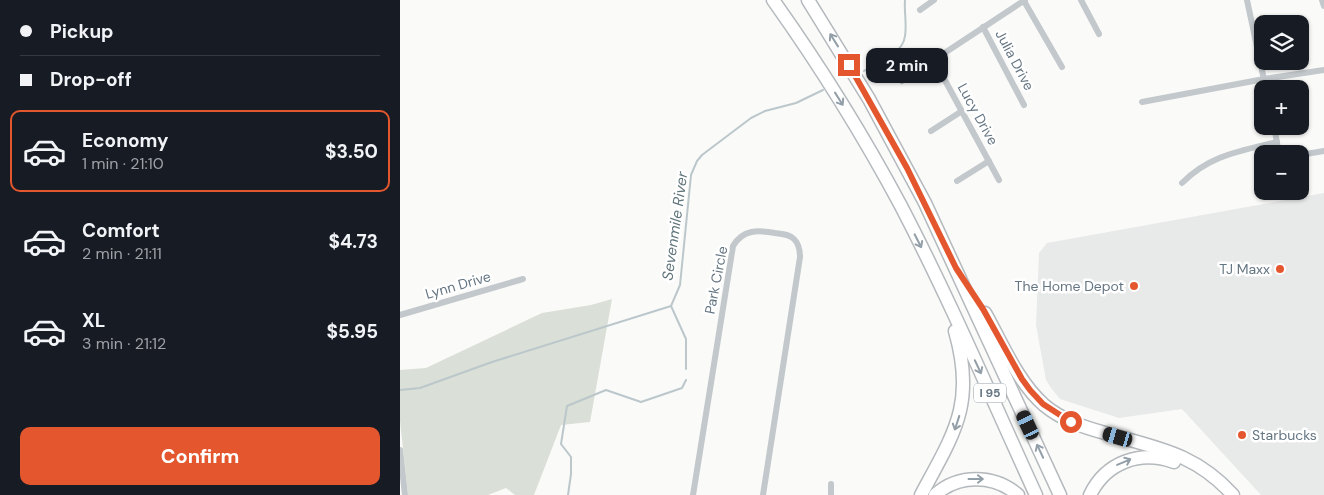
<!DOCTYPE html>
<meta charset="utf-8">
<style>
:root{--surface:#171b24;--page:#20242c;--text:#f1f3f6;--muted:#9ea1a6;--line:#363941;--accent:#e4572e}
body{margin:0;font-family:"DM Sans",sans-serif;background:var(--page);color:var(--text);height:100vh;display:flex;flex-direction:column;font-size:19px;white-space:nowrap}
*{box-sizing:border-box;margin:0}
p{font-size:16px;color:var(--muted)}
.icon{flex:none;width:28px;height:28px;fill:none;stroke:currentColor;stroke-width:2;stroke-linecap:round;stroke-linejoin:round}
.map{position:relative;flex:1;overflow:hidden}
.panel{display:flex;flex-direction:column;background:var(--surface);width:400px}
.panel>*{flex:none}
.guide{display:grid;align-content:center;height:110px;padding:0 20px;background:var(--surface)}
.fabs{position:absolute;left:854px;top:15px;display:grid;gap:10px}
.fabs a{display:grid;place-items:center;width:55px;height:55px;border-radius:10px;background:var(--surface);box-shadow:0 1px 4px #0004;font-size:25px}
.end{position:absolute;width:22px;height:22px;margin:-11px;border:6px solid #e4572e;background:#fff;box-shadow:0 0 0 2px #fff}
.from{border-radius:50%}
.bubble{position:absolute;height:35px;border-radius:10px;background:var(--surface);box-shadow:0 1px 4px #0004;font-size:16px;font-weight:700;line-height:35px;text-align:center}
.car{position:absolute;width:15px;height:30px;margin:-15px -8px;border-radius:6px;box-shadow:0 0 4px 1px #0007;background:linear-gradient(#222 24%,#8ab4d8 0 40%,#222 0 76%,#8ab4d8 0 86%,#222 0)}
.guide b{display:flex;align-items:center;gap:18px;height:48px;font-size:19px}
.guide b+b{border-top:1px solid var(--line)}
.guide i{width:12px;height:12px;background:var(--text)}
ul{padding:0;list-style:none}
li{display:flex;align-items:center;gap:15px;height:82px;margin:0 10px 8px;padding:0 10px;border:2px solid transparent;border-radius:10px}
li div{flex:1}
li b{display:block;font-size:19px}
li em{font-style:normal;font-weight:700}
li.on{border-color:var(--accent)}
li>.icon{width:45px;height:45px;stroke-width:1.5}
.action{display:flex;gap:10px;margin-top:auto;padding:10px 20px}
.action a{flex:1;height:58px;border-radius:10px;background:var(--accent);color:#fff;font-size:20px;font-weight:700;line-height:58px;text-align:center}
main{display:flex;flex:1;min-height:0}
.map>svg:first-child{display:block}
.built{fill:#e8e9e9}
.green{fill:#dadfd7}
.lines{fill:none;stroke-linecap:round;stroke-linejoin:round}
.stream{stroke:#bbc7cb;stroke-width:2}
.motorway-casing{stroke:#b4b9bd;stroke-width:15}
.minor{stroke:#c3c8cc;stroke-width:6}
.motorway{stroke:#fff;stroke-width:12}
.oneway{stroke:#939fa8}
.route{stroke:#e4572e;stroke-width:6}
.poi-dot{fill:#e4572e;stroke:#fff;stroke-width:2}
.labels{text-anchor:middle;stroke-width:5;stroke-linejoin:round;paint-order:stroke}
.shield{fill:#fff;stroke:#939fa8;stroke-width:1}
.shield-label{font-size:12px;font-weight:bold;fill:#657683}
.street-label{font-size:14px;fill:#657683;stroke:#fff}
.poi-label{font-size:14px;fill:#657683;stroke:#fff;text-anchor:end}
.water-label{font-size:15px;font-style:italic;fill:#60757c;stroke:#fff}
</style>
<main>
<section class="panel">
<div class="guide">
<b><i class="from"></i>Pickup</b>
<b><i></i>Drop-off</b>
</div>
<ul>
<li class="on"><svg class="icon" aria-label="car" viewBox="0 0 24 24"><path d="M5 17H2v-5l4-1 3-4h7l3 4 3 1v5h-3M9 17h6M6 11h13"/><circle cx="7" cy="17" r="2"/><circle cx="17" cy="17" r="2"/></svg><div><b>Economy</b><p>1 min · 21:10</p></div><em>$3.50</em></li>
<li><svg class="icon" aria-label="car" viewBox="0 0 24 24"><path d="M5 17H2v-5l4-1 3-4h7l3 4 3 1v5h-3M9 17h6M6 11h13"/><circle cx="7" cy="17" r="2"/><circle cx="17" cy="17" r="2"/></svg><div><b>Comfort</b><p>2 min · 21:11</p></div><em>$4.73</em></li>
<li><svg class="icon" aria-label="car" viewBox="0 0 24 24"><path d="M5 17H2v-5l4-1 3-4h7l3 4 3 1v5h-3M9 17h6M6 11h13"/><circle cx="7" cy="17" r="2"/><circle cx="17" cy="17" r="2"/></svg><div><b>XL</b><p>3 min · 21:12</p></div><em>$5.95</em></li>
</ul>
<div class="action"><a>Confirm</a></div>
</section>
<div class="map">
<svg width="924" height="495" viewBox="0 0 924 495">
<rect width="100%" height="100%" fill="#fafaf8"/>
<!-- built -->
<path class="built" d="M924 193V495H861L782 409 719 418 660 399 651 388 646 380 636 325 639 253 647 243Z"/>
<!-- green -->
<path class="green" d="M212 299 190 422 161 425 134 495H115L106 488 88 495H8L0 421V370L26 368 142 313 191 305Z"/>
<g class="lines">
<!-- stream -->
<g class="stream">
<path d="M464 71C478 63 503 54 505 36 507 24 504 12 505 0"/>
<path d="M271 306 286 339V369"/>
<path d="M0 390 20 388 92 362 271 306 280 285 291 175 297 161 302 155 351 118 365 111 396 103 423 90"/>
<path d="M168 495 171 474V457L161 444 167 406 206 390 241 402 282 388 286 380"/>
</g>
<defs>
<g id="motorway">
<path d="M373 0C420 66 463 135 501 206 550 300 592 399 636 495"/>
<path d="M408 0 469 99 525 203 660 495"/>
<path d="M585 313C602 343 617 381 644 405 662 420 683 427 705 433 757 448 795 453 833 495"/>
<path d="M521 495C554 433 576 404 555 331"/>
<path d="M535 495C558 474 594 474 618 495"/>
<path d="M690 495C706 462 740 450 774 462"/>
</g>
</defs>
<!-- motorway casing -->
<use href="#motorway" class="motorway-casing"/>
<!-- minor -->
<g class="minor">
<path d="M681 0 699 34"/>
<path d="M847 0 866 89"/>
<path d="M922 0 924 6"/>
<path d="M624 1 662 67"/>
<path d="M520 10 534 0"/>
<path d="M583 27 624 105"/>
<path d="M534 60 599 180"/>
<path d="M502 81 625 0"/>
<path d="M742 102 864 79 924 70"/>
<path d="M874 126 879 154"/>
<path d="M531 131 562 111"/>
<path d="M900 155 924 151"/>
<path d="M557 181 589 161"/>
<path d="M782 183C810 155 840 151 877 142"/>
<path d="M0 315 123 279"/>
<path d="M0 450 5 495"/>
<path d="M293 495 333 246C343 229 358 230 375 233 382 234 389 234 394 239 399 244 400 251 400 257L363 495"/>
<path d="M431 495V484"/>
</g>
<!-- motorway -->
<use href="#motorway" class="motorway"/>
</g>
<!-- one-way arrows -->
<defs><path id="oneway-shaft" d="M-6 0H5M1.5-3L5.5 0L1.5 3" fill="none" stroke-width="1.6" stroke-linecap="round" stroke-linejoin="round" transform="scale(1.25)"/></defs>
<g class="oneway">
<use href="#oneway-shaft" transform="translate(434 40) rotate(-122)"/>
<use href="#oneway-shaft" transform="translate(439 99) rotate(58)"/>
<use href="#oneway-shaft" transform="translate(518 241) rotate(63)"/>
<use href="#oneway-shaft" transform="translate(578 367) rotate(65)"/>
<use href="#oneway-shaft" transform="translate(557 423) rotate(108)"/>
<use href="#oneway-shaft" transform="translate(640 451) rotate(-115)"/>
<use href="#oneway-shaft" transform="translate(724 462) rotate(-23)"/>
<use href="#oneway-shaft" transform="translate(576 479)"/>
</g>
<g class="lines">
<!-- route -->
<path class="route" d="M449 65 507 168 556 268 583 309 622 379 630 390 643 404 671 422"/>
</g>
<!-- markers -->
<g class="poi-dot">
<circle cx="880" cy="269" r="5"/>
<circle cx="734" cy="286" r="5"/>
<circle cx="842" cy="435" r="5"/>
</g>
<g class="labels">
<!-- shield labels -->
<rect class="shield" x="574" y="383.5" width="32" height="19" rx="4"/>
<g class="shield-label">
<text x="590" y="397">I 95</text>
</g>
<!-- street labels -->
<g class="street-label">
<text transform="translate(615 60) rotate(62)" y="5">Julia Drive</text>
<text transform="translate(578 114) rotate(61)" y="5">Lucy Drive</text>
<text transform="translate(316 280) rotate(-79)" y="5">Park Circle</text>
<text transform="translate(58 285) rotate(-16)" y="5">Lynn Drive</text>
</g>
<!-- poi labels -->
<g class="poi-label">
<text x="870" y="274">TJ Maxx</text>
<text x="724" y="291">The Home Depot</text>
<text x="852" y="440" text-anchor="start">Starbucks</text>
</g>
<!-- water labels -->
<g class="water-label">
<text transform="translate(275 226) rotate(-82)" y="5">Sevenmile River</text>
</g>
</g>
</svg>
<div class="fabs">
<a><svg class="icon" aria-label="layers" viewBox="0 0 24 24"><path d="M12 4l9 5-9 5-9-5zM3 14l9 5 9-5"/></svg></a>
<a>+</a>
<a>−</a>
</div>
<i class="end from" style="left:671px;top:422px"></i>
<i class="end" style="left:449px;top:65px"></i>
<div class="bubble" style="left:466px;top:48px;width:82px">2 min</div>
<i class="car" style="left:628px;top:425px;rotate:335deg"></i>
<i class="car" style="left:718px;top:437px;rotate:286deg"></i>
</div>
</main>
